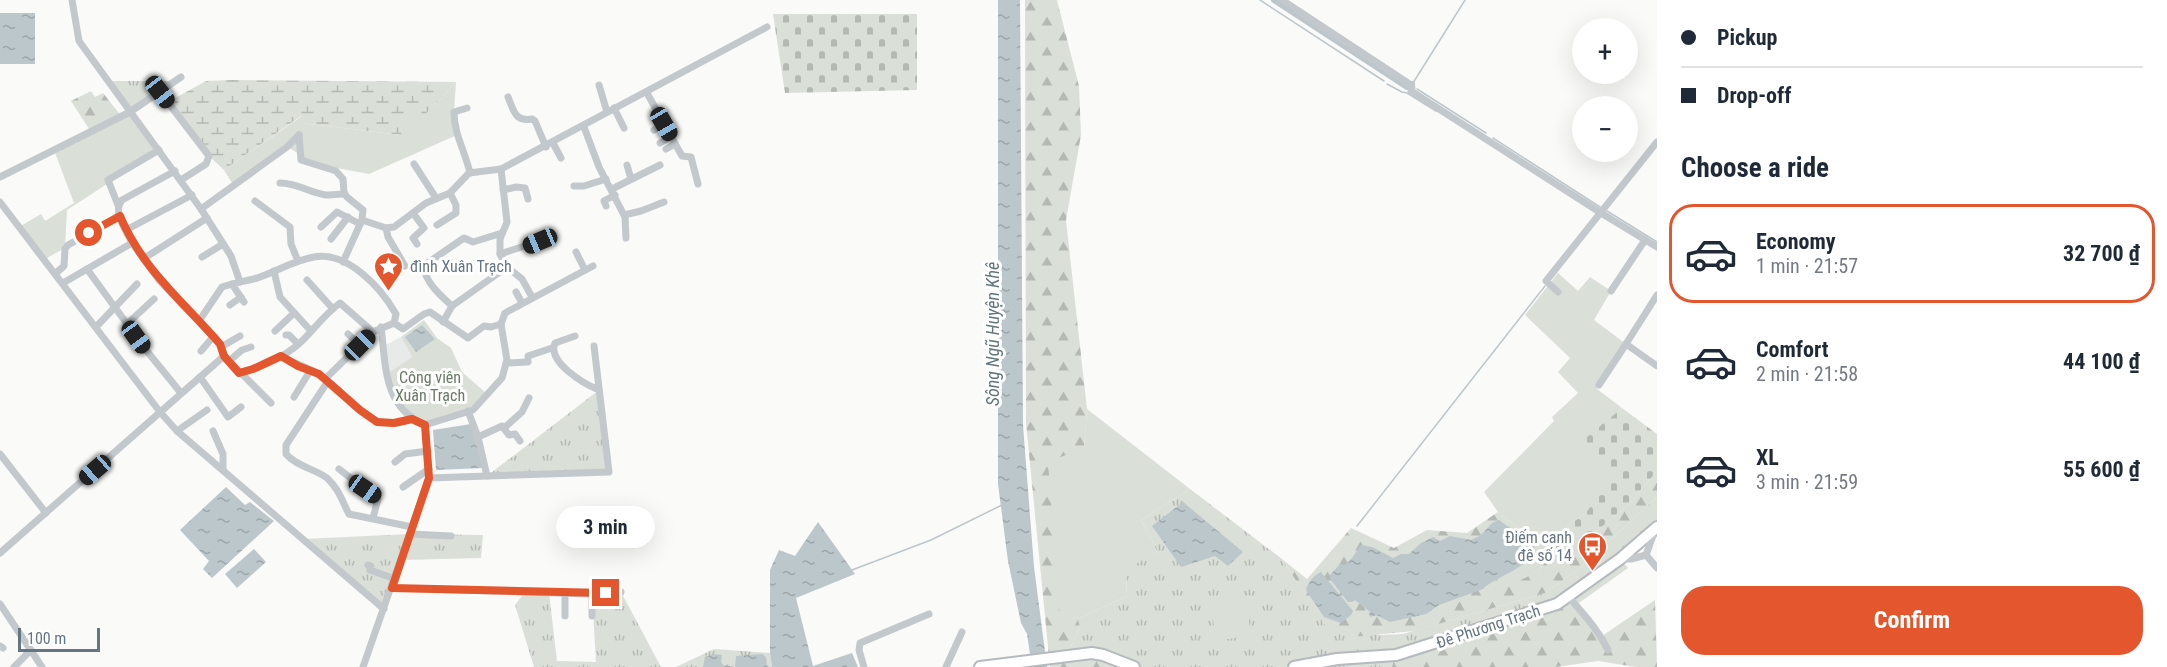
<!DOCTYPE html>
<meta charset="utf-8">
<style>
:root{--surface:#fff;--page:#f6f6f7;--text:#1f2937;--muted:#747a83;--line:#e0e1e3;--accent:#e4572e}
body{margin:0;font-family:"Roboto Condensed",sans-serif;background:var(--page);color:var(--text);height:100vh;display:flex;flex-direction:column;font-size:22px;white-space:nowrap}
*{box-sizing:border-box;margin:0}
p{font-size:20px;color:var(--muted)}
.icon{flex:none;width:33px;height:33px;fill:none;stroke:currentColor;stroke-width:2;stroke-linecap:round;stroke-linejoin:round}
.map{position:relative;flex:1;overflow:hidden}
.panel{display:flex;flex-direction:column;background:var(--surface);width:510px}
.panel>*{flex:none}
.guide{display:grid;align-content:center;height:132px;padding:0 24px;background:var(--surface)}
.controls{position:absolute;left:1572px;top:18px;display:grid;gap:12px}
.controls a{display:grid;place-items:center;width:66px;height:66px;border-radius:50%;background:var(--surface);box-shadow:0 6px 24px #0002;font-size:30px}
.scale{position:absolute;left:18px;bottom:15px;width:82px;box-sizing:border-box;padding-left:6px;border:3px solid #657683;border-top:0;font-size:16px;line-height:21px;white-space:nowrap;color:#657683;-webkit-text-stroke:4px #fff;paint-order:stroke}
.end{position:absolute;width:27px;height:27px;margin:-14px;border:8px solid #e4572e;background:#fff;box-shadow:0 0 0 3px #fff}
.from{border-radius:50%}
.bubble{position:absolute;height:42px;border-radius:21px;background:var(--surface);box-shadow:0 6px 24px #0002;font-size:20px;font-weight:700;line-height:42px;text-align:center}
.car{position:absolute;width:18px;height:36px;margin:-18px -9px;border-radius:8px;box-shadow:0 0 4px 2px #0007;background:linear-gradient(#222 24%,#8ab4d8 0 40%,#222 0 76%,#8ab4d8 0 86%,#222 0)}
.guide b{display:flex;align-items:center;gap:21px;height:57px;font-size:22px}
.guide b+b{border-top:2px solid var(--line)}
.guide i{width:15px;height:15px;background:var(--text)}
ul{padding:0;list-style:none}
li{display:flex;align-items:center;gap:18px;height:99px;margin:0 12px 9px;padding:0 12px;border:3px solid transparent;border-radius:24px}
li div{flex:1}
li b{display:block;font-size:22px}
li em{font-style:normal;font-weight:700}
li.current{border-color:var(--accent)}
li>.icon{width:54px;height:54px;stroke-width:1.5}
h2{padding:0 24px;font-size:27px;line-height:72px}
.primary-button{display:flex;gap:12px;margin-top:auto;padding:12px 24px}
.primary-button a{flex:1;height:69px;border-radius:24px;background:var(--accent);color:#fff;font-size:24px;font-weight:700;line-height:69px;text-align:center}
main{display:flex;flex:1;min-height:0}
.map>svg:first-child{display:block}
.built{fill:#e8e9e9}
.grass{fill:url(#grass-tufts)}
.forest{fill:url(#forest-firs)}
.wetland{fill:url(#wetland-marsh)}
.cemetery{fill:url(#cemetery-stones)}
.green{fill:#dadfd7}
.water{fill:url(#water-ripples)}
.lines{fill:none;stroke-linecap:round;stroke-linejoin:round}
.stream{stroke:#bbc7cb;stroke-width:1.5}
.canal{stroke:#bbc7cb;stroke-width:6}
.primary-casing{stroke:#b5babe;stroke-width:14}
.minor{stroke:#c3c8cc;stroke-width:7}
.primary{stroke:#fff;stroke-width:10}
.route{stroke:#e4572e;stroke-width:8}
.labels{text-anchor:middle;stroke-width:6;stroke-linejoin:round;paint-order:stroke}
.poi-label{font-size:16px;fill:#657683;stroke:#fff;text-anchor:start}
.park-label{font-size:16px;fill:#687a64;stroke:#fff}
.street-label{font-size:16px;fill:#657683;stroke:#fff}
.water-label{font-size:18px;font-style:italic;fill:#60757c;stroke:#fff}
</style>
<main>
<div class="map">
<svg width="1657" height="667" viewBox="0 0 1657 667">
<defs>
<pattern id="grass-tufts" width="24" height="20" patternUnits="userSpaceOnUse" patternTransform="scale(1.5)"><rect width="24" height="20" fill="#dadfd7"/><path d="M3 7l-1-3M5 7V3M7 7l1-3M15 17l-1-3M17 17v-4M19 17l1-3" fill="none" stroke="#b4b9b4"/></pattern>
<pattern id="forest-firs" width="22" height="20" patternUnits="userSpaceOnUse" patternTransform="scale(1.5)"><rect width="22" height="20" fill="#dadfd7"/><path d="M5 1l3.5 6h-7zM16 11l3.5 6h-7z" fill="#b4b9b4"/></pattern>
<pattern id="wetland-marsh" width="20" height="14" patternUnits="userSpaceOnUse" patternTransform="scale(1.5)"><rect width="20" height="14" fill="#dadfd7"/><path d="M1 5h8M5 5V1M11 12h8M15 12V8" fill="none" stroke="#b4b9b4"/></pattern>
<pattern id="cemetery-stones" width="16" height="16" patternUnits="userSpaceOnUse" patternTransform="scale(1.5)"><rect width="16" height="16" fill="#dadfd7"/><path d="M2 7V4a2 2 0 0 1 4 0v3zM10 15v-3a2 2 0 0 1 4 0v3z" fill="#b4b9b4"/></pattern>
<pattern id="water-ripples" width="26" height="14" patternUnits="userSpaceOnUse" patternTransform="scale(1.5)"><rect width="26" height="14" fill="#bbc7cb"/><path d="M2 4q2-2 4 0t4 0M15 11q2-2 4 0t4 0" fill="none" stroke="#9ca6aa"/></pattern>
</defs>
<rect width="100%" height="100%" fill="#fafaf8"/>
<!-- built -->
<path class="built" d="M401 337 412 357 387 374 386 345Z"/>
<!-- grass -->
<g class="grass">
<path d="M107 81H173L130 112Z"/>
<path d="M599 390 609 472 487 476Z"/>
<path d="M1190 489 1282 559 1330 632 1347 629 1381 635 1403 634 1545 593 1579 569 1657 497V527L1620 559 1628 568 1576 605 1462 634 1452 643 1393 662 1392 667H1135L1097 659 1074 660 1070 648 1080 627 1078 619 1127 596 1126 569 1157 551 1141 520Z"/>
<path d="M410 534 483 535 481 558 401 560 384 609 303 539Z"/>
<path d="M525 592 549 593 557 661 596 662 592 594 621 592 661 667H534L515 605Z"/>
<path d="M714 649 770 653 772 667H676Z"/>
</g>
<!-- forest -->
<g class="forest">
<path d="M1025 0H1057L1079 86 1081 135 1066 220 1087 409 1084 448 1060 616 1078 619 1080 627 1070 648 1074 660 1099 658 1135 667H1050L1026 423Z"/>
<path d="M91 91 95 97 103 93 122 117 91 132 71 101Z"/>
<path d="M1657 471V497L1579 569 1545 593 1414 631 1351 637 1347 629 1330 633 1282 559 1307 579 1351 528 1394 548 1427 530 1467 533 1498 512 1540 545C1531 566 1518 572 1498 582L1500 590 1540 570 1564 530 1580 545 1628 505Z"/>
<path d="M1568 596 1602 636 1655 600 1657 667H1636L1598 661 1556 667H1392L1393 662 1452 643 1462 634Z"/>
</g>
<!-- wetland -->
<path class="wetland" d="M231 80 456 82 423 117 401 135 301 123V116L224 170 209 156 168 102 206 81Z"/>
<!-- cemetery -->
<g class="cemetery">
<path d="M773 14H917V90L785 93Z"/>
<path d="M1622 408 1657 434V471L1628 505 1580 545 1564 530 1567 526 1586 513 1581 441Z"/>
</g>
<!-- green -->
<g class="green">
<path d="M456 82 454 112 457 135 369 174 304 162 299 154 288 147 234 186 224 170 302 116 301 123 401 135 405 116 423 117Z"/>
<path d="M130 112 159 150 67 210 65 248 45 259 19 227 41 214 45 221 74 203 54 150Z"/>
<path d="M1558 273 1578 291 1590 277 1611 291 1594 320 1626 344 1597 389 1622 408 1581 442 1614 474 1586 513 1567 526 1540 570 1500 591 1497 582C1517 572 1530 566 1540 545L1498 512 1484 492 1554 421 1552 417 1578 393 1558 372 1570 358 1525 315Z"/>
<path d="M424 320 437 338 451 348 462 372 487 394 473 410 425 425 399 406 387 374 412 357 401 337Z"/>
<path d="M1087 409 1190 489 1141 520 1157 551 1126 570 1127 596 1078 619 1060 617 1048 462 1084 448Z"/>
<path d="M1246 599 1251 635 1216 641 1211 605Z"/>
</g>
<!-- water -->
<g class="water">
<path d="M998 0H1020L1023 425 1034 567 1047 667H1032L1027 634 1021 623 1008 561 998 484Z"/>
<rect x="0" y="13" width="35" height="51"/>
<path d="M422 325 435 339 416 352 405 337Z"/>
<path d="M471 424 483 468 436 470 433 430Z"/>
<path d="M226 487 245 505 250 502 274 521 212 578 203 569 209 561 180 530Z"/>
<path d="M1183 502 1243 552 1228 566 1215 556 1181 567 1152 526Z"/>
<path d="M1499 520 1534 546C1539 564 1494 577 1483 589L1439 605 1426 614 1390 622 1376 615 1371 617 1369 615 1370 612 1355 600 1352 602H1348L1330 579V575L1340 564 1345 565 1352 558 1361 545 1372 547 1393 558 1401 554H1409L1421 543 1433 537 1440 541 1450 536 1471 540 1481 535 1492 523Z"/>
<path d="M818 522 855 574 796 598 813 666 852 653 858 667H772L770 653V570L779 550 795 556Z"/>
<path d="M254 549 266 562 237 588 225 574Z"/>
<path d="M1321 572 1353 611 1351 615 1341 623 1324 617 1306 590C1307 583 1315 574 1321 572Z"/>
<path d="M714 654 722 655 721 662 723 665 735 667 736 656 762 654 766 657 767 667H703L705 657Z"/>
</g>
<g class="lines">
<!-- stream -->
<g class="stream">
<path d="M1260 0 1384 81"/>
<path d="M1413 83 1465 0"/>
<path d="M1387 84 1402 92 1407 93 1436 111"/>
<path d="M1417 89 1486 133"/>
<path d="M1493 138 1600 207"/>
<path d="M1607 211 1657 242"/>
<path d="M1357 526 1545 286"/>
<path d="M852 570 931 540 1002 505"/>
</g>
<!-- canal -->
<path class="canal" d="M1274 0 1407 87 1412 84"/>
<defs>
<g id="primary">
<path d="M980 667 1092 653 1103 655 1134 667"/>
<path d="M1294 667 1337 659 1396 655 1557 604 1620 559 1657 527"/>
</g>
</defs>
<!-- primary casing -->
<use href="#primary" class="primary-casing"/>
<!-- minor -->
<g class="minor">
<path d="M72 0 79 41 201 209 231 256 240 282"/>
<path d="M1282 0 1408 83 1412 88 1411 91 1601 213 1657 247"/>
<path d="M599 85 607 112"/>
<path d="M160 92 209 156 206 164 181 180"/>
<path d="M647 93 682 156 691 157 698 184"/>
<path d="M508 97C514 111 515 122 532 119L535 121 546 147"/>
<path d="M467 108 454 112C454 134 465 151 470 173"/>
<path d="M614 108 624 128"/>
<path d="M584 127 599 167 625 217 626 238"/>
<path d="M654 130 664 124"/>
<path d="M299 135 301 160 336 171 343 179 344 193 347 197 363 210 362 220 343 262"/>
<path d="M553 143 561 158"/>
<path d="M660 143 671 137"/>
<path d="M666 149 675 144"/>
<path d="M414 164 436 198"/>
<path d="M627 165 631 179"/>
<path d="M501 169 507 222 500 239V254L507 267 522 279 532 297"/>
<path d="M0 177 130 112 181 77"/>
<path d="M280 183C298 183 309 193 326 195 332 195 339 194 345 194"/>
<path d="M574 186H584L606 179"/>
<path d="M612 189 660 165"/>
<path d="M503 190 516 187 525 188 528 199"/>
<path d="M255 201 290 227 291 244 298 261"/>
<path d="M0 202 160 412 177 431 384 609"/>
<path d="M118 205 108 180 159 150"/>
<path d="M606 206 604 201 615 195"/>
<path d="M201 209 287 147 299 135"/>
<path d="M413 213 424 228 413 238 417 244"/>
<path d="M624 215 641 211 664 202"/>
<path d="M362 220 386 228 394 227 426 203 450 193 469 173 501 169 767 27"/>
<path d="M437 225 456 213V205L450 193"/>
<path d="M321 227 337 212 360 224"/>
<path d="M386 228 388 237 405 266"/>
<path d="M126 230 192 195"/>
<path d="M331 239 348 217"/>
<path d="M132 243 159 280 220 344 224 356 271 403"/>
<path d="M576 252 585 270"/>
<path d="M500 254 540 241"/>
<path d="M202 257 223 244"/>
<path d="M143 259 207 218"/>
<path d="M87 269 146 350 181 393"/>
<path d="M274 271 280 297 311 331"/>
<path d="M56 273 64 266 65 249 68 245 120 216"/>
<path d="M307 280 333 309"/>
<path d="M63 283 132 243C126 230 112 212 122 200L175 171"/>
<path d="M232 284 244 302"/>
<path d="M1611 291 1645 240"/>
<path d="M516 292 522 303"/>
<path d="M1558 292 1546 281 1657 142"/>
<path d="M1657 295 1626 344 1657 366"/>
<path d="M230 305 241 297"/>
<path d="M452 306C440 295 426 283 423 266L464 238 473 242 502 233"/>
<path d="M199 321 222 287C233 283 246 281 257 278 276 272 294 260 314 257 348 251 381 288 396 314L394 323"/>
<path d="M443 322 452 306 507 267"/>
<path d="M394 323 403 329 424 314 430 312 468 338 484 326 491 327 501 324"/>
<path d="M127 324 154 299"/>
<path d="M96 327 137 284"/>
<path d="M275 331 294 313"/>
<path d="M348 334 360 345"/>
<path d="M286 335H289L298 344"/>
<path d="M575 336 555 343C547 362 584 384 599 390"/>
<path d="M221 347 240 336"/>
<path d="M201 351 213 337"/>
<path d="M281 356C293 363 307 367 318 374 352 394 365 437 412 419"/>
<path d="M229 361 242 350 251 347"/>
<path d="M506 363 528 362V356L552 348"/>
<path d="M239 373C261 367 286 357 303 340 315 328 326 313 340 303L373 332"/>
<path d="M200 377 228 417 241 407"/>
<path d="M325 379 373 332 394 323"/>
<path d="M328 381 286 445V454C296 466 315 469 327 478 339 489 342 501 349 514L412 527"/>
<path d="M1599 385 1626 344"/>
<path d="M294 397 310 371"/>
<path d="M468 411 478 437 487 476"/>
<path d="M425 425 473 410 502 378 507 360 501 324 505 313 593 266"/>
<path d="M504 428 522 412 529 398"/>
<path d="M177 431 207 410"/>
<path d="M213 431 223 454V470"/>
<path d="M478 437 502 426 509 435 515 434 520 441"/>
<path d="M0 454 46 513"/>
<path d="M395 462 405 454 428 451"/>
<path d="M339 469 378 499 373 518"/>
<path d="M429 478 609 472 594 346"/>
<path d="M403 487 429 469"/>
<path d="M410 534 451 536"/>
<path d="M0 553 224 356"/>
<path d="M1646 555 1655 530"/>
<path d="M1620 559H1631L1646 555 1657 568"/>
<path d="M368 565 371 566 370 570 395 579"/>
<path d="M392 588 589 594 621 592"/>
<path d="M565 593V616"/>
<path d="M1568 596C1583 614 1598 629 1608 650"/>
<path d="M0 604 42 667"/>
<path d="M592 616V594"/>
<path d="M0 646 3 648"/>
<path d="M14 667 31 650"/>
<path d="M363 667 429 478 425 425C383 407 386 366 381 327"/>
<path d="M864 667 859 650 860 643 929 614"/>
<path d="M946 667 962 632"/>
</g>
<!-- primary -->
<use href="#primary" class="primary"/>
</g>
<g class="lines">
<!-- route -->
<path class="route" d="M89 233 120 216C143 270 182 300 220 344L224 356 239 373 253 369 281 356 298 366 319 374 360 410 377 422 394 423 412 419 425 425 429 478 392 588 606 593"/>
</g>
<!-- icons -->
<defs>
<symbol id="sight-pin" viewBox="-11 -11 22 30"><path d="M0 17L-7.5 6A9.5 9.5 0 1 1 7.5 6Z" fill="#e4572e" stroke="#fff"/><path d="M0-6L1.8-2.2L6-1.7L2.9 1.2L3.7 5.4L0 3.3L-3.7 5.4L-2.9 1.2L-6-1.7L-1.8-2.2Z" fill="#fff"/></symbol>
<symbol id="bus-pin" viewBox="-11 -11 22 30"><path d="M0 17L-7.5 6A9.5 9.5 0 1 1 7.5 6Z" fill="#e4572e" stroke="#fff"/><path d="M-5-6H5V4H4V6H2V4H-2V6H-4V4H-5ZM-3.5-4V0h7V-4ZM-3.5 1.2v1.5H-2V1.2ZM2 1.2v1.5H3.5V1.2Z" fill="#fff"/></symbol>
</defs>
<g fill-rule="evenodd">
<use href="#sight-pin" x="372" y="250" width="33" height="45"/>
<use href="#bus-pin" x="1576" y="530" width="33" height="45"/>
</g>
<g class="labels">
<!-- poi labels -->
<g class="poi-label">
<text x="410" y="272">đình Xuân Trạch</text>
<text x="1572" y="543" text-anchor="end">Điếm canh<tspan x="1572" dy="18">đê số 14</tspan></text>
</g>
<!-- park labels -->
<g class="park-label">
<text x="430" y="383">Công viên<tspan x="430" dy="18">Xuân Trạch</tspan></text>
</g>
<!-- street labels -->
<g class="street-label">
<text transform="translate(1488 626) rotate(-18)" y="6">Đê Phương Trạch</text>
</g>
<!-- water labels -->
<g class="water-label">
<text transform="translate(993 334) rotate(-90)" y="6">Sông Ngũ Huyện Khê</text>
</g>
</g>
</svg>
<div class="controls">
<a>+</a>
<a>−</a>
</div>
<div class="scale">100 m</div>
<i class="end from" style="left:89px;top:233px"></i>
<i class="end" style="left:606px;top:593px"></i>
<div class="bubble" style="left:556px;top:506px;width:99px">3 min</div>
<i class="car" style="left:160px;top:92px;rotate:142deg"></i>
<i class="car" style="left:664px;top:124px;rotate:150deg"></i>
<i class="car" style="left:540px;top:241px;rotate:247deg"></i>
<i class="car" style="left:136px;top:337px;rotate:144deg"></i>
<i class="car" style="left:360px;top:345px;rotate:45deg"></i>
<i class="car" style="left:95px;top:470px;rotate:229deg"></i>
<i class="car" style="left:365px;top:489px;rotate:125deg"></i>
</div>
<section class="panel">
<div class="guide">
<b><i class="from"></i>Pickup</b>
<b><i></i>Drop-off</b>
</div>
<h2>Choose a ride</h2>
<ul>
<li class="current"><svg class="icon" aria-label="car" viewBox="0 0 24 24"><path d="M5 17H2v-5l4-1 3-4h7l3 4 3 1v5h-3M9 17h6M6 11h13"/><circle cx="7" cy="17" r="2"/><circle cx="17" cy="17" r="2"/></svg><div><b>Economy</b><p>1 min · 21:57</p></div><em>32 700 ₫</em></li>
<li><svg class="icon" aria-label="car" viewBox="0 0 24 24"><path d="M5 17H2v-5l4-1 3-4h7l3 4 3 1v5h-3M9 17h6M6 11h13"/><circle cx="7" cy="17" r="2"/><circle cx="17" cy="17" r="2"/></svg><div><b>Comfort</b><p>2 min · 21:58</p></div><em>44 100 ₫</em></li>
<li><svg class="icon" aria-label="car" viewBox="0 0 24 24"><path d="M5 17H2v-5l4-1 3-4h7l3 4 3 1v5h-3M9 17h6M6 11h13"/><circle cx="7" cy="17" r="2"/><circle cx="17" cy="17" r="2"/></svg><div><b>XL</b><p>3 min · 21:59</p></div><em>55 600 ₫</em></li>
</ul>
<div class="primary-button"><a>Confirm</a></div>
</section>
</main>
